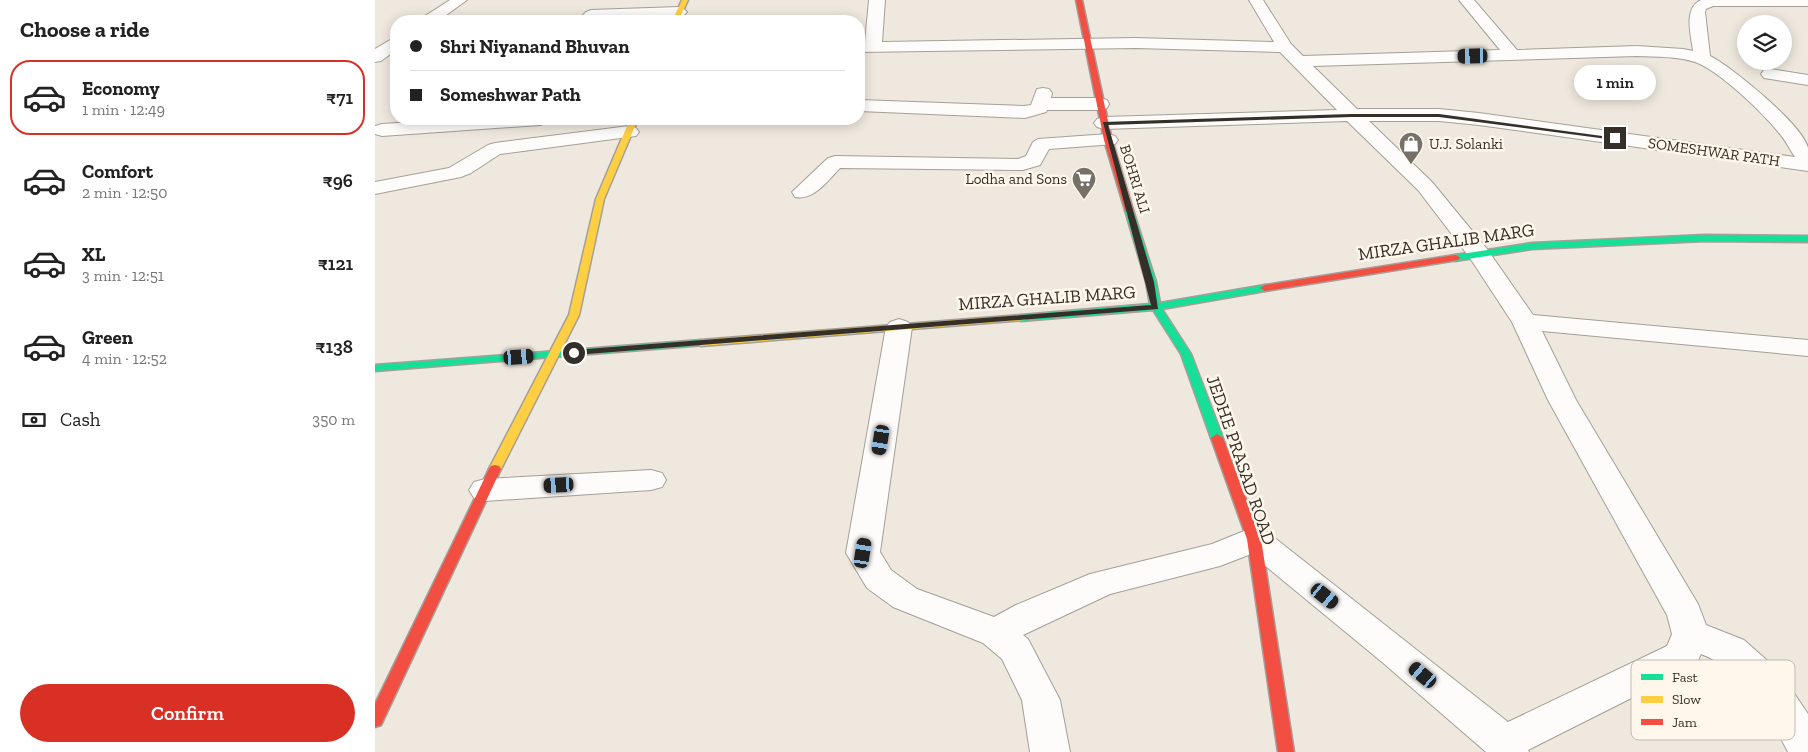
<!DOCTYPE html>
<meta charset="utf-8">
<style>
:root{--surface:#fff;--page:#f6f6f6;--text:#222;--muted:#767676;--line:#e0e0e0;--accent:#d93025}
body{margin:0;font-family:"Zilla Slab",serif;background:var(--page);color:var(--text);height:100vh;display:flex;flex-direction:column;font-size:19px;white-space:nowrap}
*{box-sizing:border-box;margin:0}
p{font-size:16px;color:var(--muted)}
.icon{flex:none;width:28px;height:28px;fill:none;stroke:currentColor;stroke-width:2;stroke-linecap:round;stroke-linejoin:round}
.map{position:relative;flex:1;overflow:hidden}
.panel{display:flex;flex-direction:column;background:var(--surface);width:375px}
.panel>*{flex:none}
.hud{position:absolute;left:15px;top:15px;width:475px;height:110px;border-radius:20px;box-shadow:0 2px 12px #0003;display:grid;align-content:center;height:110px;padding:0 20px;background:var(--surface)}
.fabs{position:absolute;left:1362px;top:15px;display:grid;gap:10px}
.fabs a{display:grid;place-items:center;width:55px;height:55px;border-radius:50%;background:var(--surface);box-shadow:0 2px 12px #0003;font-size:25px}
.end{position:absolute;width:22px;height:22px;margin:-11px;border:6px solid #342f28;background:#fff;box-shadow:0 0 0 2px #fff}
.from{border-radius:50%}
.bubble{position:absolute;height:35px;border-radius:18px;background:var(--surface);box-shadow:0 2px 12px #0003;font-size:16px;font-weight:600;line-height:35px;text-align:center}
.car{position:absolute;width:15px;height:30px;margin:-15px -8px;border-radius:6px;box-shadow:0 0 4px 1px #0007;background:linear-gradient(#222 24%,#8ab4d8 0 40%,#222 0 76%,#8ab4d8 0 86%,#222 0)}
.hud b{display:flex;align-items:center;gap:18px;height:48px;font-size:19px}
.hud b+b{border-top:1px solid var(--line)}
.hud i{width:12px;height:12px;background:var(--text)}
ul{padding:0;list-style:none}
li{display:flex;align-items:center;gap:15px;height:75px;margin:0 10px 8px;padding:0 10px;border:2px solid transparent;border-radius:20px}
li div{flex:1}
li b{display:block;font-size:19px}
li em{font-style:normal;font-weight:600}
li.selected{border-color:var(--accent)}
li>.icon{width:45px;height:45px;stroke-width:1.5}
h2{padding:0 20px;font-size:22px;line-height:60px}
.pay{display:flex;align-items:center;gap:12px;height:55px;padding:0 20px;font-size:19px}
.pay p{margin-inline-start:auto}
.primary-button{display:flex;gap:10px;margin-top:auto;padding:10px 20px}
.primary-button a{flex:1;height:58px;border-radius:30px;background:var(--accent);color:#fff;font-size:20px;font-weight:600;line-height:58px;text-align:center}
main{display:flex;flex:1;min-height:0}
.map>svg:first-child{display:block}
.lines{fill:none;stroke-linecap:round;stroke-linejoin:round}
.street-casing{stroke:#a49f98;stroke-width:2}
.fast-casing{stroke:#a49f98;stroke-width:3}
.slow-casing{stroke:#a49f98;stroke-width:3}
.jam-casing{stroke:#a49f98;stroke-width:3}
.street{fill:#fdfcfa;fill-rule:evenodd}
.fast{fill:#16e098;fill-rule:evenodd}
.slow{fill:#ffcf43;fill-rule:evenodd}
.jam{fill:#f24e42;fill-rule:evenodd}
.route{fill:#342f28}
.labels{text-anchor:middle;stroke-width:5;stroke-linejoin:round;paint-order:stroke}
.far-poi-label{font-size:15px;fill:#342f28;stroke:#fff7ec;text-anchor:start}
.far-street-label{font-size:15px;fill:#342f28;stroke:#fff7ec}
.street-label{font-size:18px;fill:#342f28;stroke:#fff7ec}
.key{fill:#fff7ec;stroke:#c2bbb1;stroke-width:1}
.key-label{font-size:14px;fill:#342f28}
</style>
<main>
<section class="panel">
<h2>Choose a ride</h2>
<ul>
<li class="selected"><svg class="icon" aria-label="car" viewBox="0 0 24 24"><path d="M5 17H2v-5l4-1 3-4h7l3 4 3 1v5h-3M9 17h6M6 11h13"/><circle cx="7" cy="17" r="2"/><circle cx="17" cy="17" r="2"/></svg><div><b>Economy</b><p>1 min · 12:49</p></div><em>₹71</em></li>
<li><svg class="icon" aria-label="car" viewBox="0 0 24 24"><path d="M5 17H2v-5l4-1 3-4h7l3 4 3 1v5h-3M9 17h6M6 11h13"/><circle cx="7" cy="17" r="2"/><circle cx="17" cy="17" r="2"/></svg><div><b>Comfort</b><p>2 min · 12:50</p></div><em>₹96</em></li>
<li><svg class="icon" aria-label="car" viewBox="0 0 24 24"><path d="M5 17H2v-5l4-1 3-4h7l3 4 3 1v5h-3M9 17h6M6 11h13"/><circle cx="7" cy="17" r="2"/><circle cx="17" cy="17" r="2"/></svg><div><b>XL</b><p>3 min · 12:51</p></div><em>₹121</em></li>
<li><svg class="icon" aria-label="car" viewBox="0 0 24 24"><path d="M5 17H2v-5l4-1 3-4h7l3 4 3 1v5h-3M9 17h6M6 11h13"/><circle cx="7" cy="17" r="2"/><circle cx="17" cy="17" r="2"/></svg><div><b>Green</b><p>4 min · 12:52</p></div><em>₹138</em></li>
</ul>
<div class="pay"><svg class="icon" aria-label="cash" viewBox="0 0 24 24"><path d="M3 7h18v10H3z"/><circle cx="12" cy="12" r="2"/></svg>Cash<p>350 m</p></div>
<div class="primary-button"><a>Confirm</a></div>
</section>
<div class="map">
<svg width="1433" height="752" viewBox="0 0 1433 752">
<rect width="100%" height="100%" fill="#efe8de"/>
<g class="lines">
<defs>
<g id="street">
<path d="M75 0H92L63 21H45L47 18Z"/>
<path d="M494 0H510L507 42 761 38 899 42 874 0H888L916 44 928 56 1125 50 1084 0H1099L1142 50 1262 46 1308 49 1318 51C1316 35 1308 8 1326 0H1433V6H1338L1331 9 1330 12 1335 56C1357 67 1428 125 1433 148 1433 155 1433 164 1433 171L1104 125 1064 121H994L1057 182 1112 249 1158 315 1433 340V356L1167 331 1201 400 1323 604 1331 625 1369 640 1404 671 1433 714V752H1413C1393 713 1368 670 1326 654L1320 666 1153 750 1154 752H1111L1007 662 876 554 845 566 735 594 648 635 653 639 685 700 695 752H655L647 700 627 659 608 643 518 607 492 588 471 553 511 327 515 322 524 319 533 322 537 327 505 552 516 570 542 589 619 617 641 605 715 574 837 544 879 527 891 531 1133 722 1292 646 1297 634 1292 615 1173 400 1137 322 1095 258 1043 190 972 121 729 129 722 127 719 123 722 119 729 117 962 110 905 52 761 48 484 52V42H490ZM1262 56C1281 57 1302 56 1320 62 1345 71 1388 113 1405 134 1411 141 1415 150 1420 157L1104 113 1064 109H982L938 66Z"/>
<path d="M304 7 309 9 312 12 309 15 216 20 211 18 208 15 211 12 216 10Z"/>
<path d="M21 38V50L6 61 0 62V49L15 40Z"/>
<path d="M1395 69 1433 75V85L1389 78 1386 74 1389 70Z"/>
<path d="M668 88 674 89 677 93 676 98H725L732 100 734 104 732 108 725 110H672L671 112 650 118 484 111V100L649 106 656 105 662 89Z"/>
<path d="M86 119H174L172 123 165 125 7 136 0 134V126L7 124Z"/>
<path d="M254 126 261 128 264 132 261 136 125 154 96 173 86 177 0 194V182L74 168 113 145 120 143Z"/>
<path d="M733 134 740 136 743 140 740 144 674 149 665 165 648 170 465 168C453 180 439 201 420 197L417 192 453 158 460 156 643 159 651 156 658 142 663 139Z"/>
<path d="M276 470 287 473 291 480 287 487 276 490 110 501 99 498 94 490 99 482 110 479Z"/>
</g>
<g id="fast">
<path d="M754 207 758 210 781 282 785 303 890 285 895 288 890 291 787 309 816 354 848 438 846 441H838L836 438 806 354 778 310 646 321 641 318 646 315 775 304 771 282 750 210Z"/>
<path d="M1330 235 1433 236V242L1330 241 1157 249 1080 261 1075 258 1080 255 1157 243Z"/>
<path d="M326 340 331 343 330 345 0 371V365Z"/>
</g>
<g id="slow">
<path d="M307 0H313L303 21H297Z"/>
<path d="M255 119H263L229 199 204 315 126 469 124 472H116L114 469 194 315 221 199Z"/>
<path d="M646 315 650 316 651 318 650 320 326 346 321 343 326 340Z"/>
</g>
<g id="jam">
<path d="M701 0H707L737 140 758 210 757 212H751L750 210 729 140Z"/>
<path d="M1080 255 1083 256 1085 258 1083 260 890 291 885 288 890 285Z"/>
<path d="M842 434 848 438 886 539 919 752H903L872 539 836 438Z"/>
<path d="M120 465 124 466 126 469 6 725 0 727V704L114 469 116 466Z"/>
</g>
</defs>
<!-- street casing -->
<use href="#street" class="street-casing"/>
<!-- fast casing -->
<use href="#fast" class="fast-casing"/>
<!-- slow casing -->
<use href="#slow" class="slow-casing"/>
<!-- jam casing -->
<use href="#jam" class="jam-casing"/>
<!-- street -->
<use href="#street" class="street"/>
<!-- fast -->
<use href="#fast" class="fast"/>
<!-- slow -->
<use href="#slow" class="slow"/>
<!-- jam -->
<use href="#jam" class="jam"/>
</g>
<!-- route -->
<path class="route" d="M976 114H1064L1242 138 1240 140 1064 117H976L733 125 779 282 783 309 199 355 195 353 199 350 776 305 728 122Z"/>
<!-- icons -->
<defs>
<symbol id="shop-pin" viewBox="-11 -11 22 30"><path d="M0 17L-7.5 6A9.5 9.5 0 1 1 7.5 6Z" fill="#757068" stroke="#fff7ec"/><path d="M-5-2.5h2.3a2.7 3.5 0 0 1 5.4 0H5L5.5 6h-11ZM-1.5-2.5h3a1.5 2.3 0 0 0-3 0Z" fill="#fff"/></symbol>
<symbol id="supermarket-pin" viewBox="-11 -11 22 30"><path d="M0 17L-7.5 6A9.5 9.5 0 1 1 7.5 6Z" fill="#757068" stroke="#fff7ec"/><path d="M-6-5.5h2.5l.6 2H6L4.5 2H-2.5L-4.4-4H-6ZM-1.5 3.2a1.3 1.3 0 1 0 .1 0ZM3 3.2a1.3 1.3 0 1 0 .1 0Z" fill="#fff"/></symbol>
</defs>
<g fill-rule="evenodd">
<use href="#shop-pin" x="1022" y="130" width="28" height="38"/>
<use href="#supermarket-pin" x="695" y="165" width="28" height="38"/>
</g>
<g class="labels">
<!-- far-poi labels -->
<g class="far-poi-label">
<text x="1054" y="149">U.J. Solanki</text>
<text x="692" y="184" text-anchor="end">Lodha and Sons</text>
</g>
<!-- far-street labels -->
<g class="far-street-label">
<text transform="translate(1339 152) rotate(8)" y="5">SOMESHWAR PATH</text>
<text transform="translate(760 179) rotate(73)" y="5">BOHRI ALI</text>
</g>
<!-- street labels -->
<g class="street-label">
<text transform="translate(1071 242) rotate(-8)" y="6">MIRZA GHALIB MARG</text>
<text transform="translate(672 298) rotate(-4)" y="6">MIRZA GHALIB MARG</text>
<text transform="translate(866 460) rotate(71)" y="6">JEDHE PRASAD ROAD</text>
</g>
</g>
<!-- legend -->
<rect x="1256" y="660" width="164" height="80" rx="8" class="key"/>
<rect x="1266" y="674" width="22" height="6" fill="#16e098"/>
<rect x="1266" y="696" width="22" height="7" fill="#ffcf43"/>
<rect x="1266" y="719" width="22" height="6" fill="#f24e42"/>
<g class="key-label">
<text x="1297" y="682">Fast</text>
<text x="1297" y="704">Slow</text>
<text x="1297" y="727">Jam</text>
</g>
</svg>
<div class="fabs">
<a><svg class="icon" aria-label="layers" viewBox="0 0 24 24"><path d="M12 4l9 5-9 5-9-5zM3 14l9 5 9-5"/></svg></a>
</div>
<i class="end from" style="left:199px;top:353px"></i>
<i class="end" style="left:1240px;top:138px"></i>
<div class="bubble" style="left:1199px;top:65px;width:82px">1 min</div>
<i class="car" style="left:1098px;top:56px;rotate:269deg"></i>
<i class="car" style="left:144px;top:357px;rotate:86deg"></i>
<i class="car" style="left:506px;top:440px;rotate:189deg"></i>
<i class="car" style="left:184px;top:485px;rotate:267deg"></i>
<i class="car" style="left:488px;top:553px;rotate:9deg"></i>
<i class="car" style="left:950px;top:596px;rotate:129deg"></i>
<i class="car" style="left:1048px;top:675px;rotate:310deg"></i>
<div class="hud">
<b><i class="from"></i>Shri Niyanand Bhuvan</b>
<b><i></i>Someshwar Path</b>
</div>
</div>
</main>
